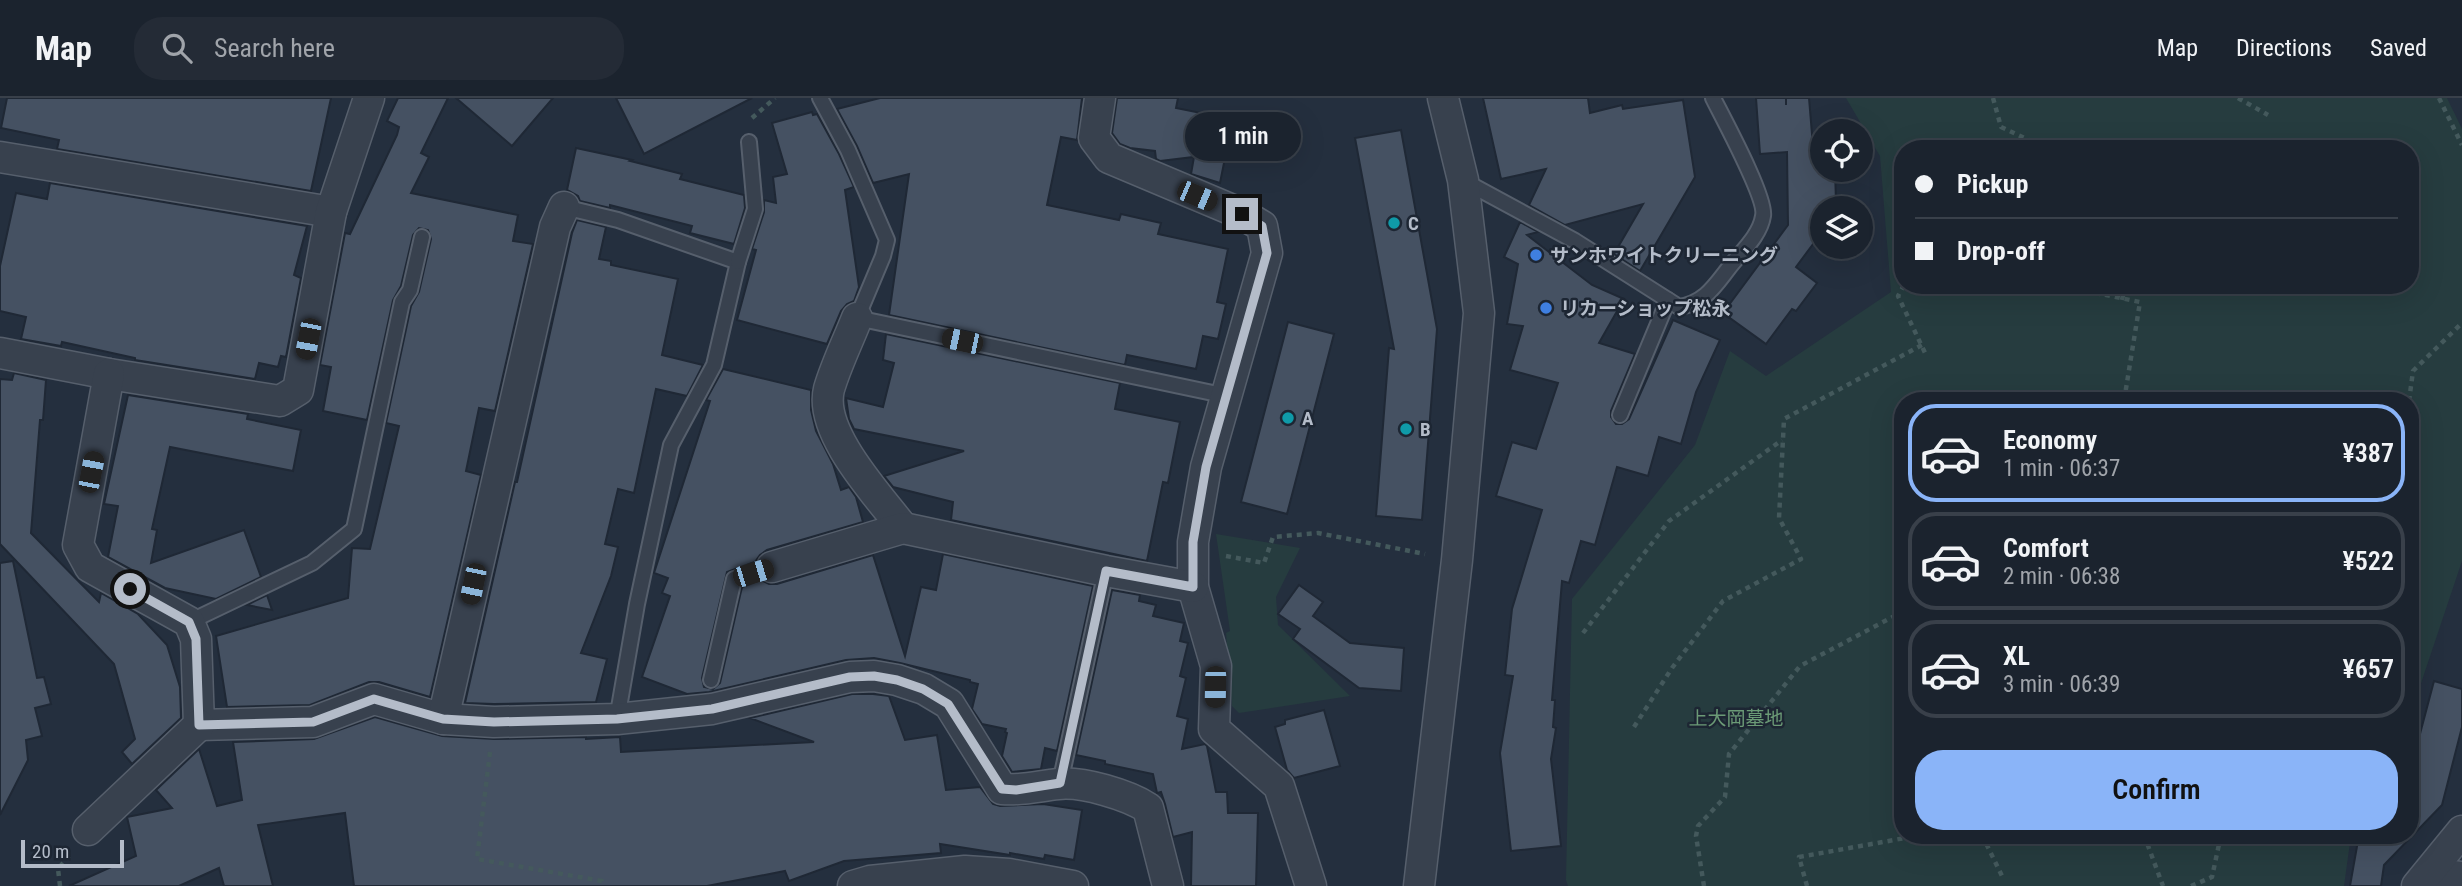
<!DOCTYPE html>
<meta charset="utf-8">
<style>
:root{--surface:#1b232e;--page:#242b36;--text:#f1f3f6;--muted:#a0a4aa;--line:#39404a;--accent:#8ab4f8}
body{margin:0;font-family:"Roboto Condensed","Noto Sans JP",sans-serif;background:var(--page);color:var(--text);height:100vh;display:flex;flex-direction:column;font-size:26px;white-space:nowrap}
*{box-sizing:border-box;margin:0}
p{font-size:23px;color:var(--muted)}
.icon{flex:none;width:38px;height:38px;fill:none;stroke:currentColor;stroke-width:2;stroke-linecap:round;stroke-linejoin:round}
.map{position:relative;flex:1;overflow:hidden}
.panel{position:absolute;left:1894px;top:294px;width:525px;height:452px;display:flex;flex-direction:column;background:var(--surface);border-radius:28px;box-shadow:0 7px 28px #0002,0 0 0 2px var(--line)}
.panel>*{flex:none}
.top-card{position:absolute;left:1894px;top:42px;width:525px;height:154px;border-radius:28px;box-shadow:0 7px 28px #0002,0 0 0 2px var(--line);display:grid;align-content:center;height:154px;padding:0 21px;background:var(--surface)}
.tools{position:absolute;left:1810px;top:21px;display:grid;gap:14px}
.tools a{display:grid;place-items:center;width:63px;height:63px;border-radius:50%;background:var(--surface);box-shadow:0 7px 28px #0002,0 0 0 2px var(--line);font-size:35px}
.scale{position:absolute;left:21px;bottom:18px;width:103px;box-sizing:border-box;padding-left:7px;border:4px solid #b4bcc9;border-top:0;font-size:19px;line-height:24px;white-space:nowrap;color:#b4bcc9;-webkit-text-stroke:5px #1d2633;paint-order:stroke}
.end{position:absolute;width:32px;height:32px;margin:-16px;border:9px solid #b4bcc9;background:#111;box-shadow:0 0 0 4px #111}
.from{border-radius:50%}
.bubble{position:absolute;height:49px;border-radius:24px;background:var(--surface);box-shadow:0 7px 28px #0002,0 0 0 2px var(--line);font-size:23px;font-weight:600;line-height:49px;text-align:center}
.car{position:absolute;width:21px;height:42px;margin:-21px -10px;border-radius:9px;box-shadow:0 0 5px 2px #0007;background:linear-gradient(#222 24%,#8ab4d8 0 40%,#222 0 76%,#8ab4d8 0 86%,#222 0)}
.top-card b{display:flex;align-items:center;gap:24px;height:66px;font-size:26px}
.top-card b+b{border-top:2px solid var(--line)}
.top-card i{width:18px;height:18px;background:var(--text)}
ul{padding:12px 0 0;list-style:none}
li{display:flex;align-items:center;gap:21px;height:98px;margin:0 14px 10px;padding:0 7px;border:4px solid var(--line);border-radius:28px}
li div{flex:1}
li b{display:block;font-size:26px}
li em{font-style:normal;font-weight:600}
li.selected{border-color:var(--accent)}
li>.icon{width:63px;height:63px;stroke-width:1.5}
.action{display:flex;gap:14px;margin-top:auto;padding:14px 21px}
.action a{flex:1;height:80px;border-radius:28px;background:var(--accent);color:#111;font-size:28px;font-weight:600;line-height:80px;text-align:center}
header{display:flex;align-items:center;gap:42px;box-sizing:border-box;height:98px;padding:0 35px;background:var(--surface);border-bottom:2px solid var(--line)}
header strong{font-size:33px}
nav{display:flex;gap:38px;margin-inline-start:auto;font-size:24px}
.search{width:490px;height:63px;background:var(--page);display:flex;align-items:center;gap:18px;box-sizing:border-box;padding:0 24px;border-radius:28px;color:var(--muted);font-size:26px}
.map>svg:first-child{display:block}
.green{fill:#263c3f;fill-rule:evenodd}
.building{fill:#455162;stroke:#1f2835;stroke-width:2}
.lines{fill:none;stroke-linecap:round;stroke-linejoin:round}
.service-casing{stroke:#565f6c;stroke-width:18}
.minor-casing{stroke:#565f6c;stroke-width:33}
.path{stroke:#44595c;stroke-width:4.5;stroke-dasharray:5 5;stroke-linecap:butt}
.service{stroke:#38414e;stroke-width:14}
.minor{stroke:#38414e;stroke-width:30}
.route{stroke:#b4bcc9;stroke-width:9}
.culture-dot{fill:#0f9aa8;stroke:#1d2633;stroke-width:2.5}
.shop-dot{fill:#3f7fe0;stroke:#1d2633;stroke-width:2.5}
.labels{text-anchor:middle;stroke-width:5;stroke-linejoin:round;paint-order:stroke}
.poi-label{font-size:19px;font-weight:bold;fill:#b4bcc9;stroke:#1d2633;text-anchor:start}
.park-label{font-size:19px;fill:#6b9a76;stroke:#1d2633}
</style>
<header>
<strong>Map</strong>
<div class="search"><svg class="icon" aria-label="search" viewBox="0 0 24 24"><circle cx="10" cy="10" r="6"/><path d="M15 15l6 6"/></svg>Search here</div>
<nav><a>Map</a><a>Directions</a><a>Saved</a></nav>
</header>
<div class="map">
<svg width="2462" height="788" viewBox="0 0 2462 788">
<rect width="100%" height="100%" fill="#242f3e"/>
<!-- green -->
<g class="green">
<path d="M1846 0H2447L2462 31V463L2410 618V303H1902V737H2351L2344 788H1568L1566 782 1572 501 1695 347 1730 253 1766 278 1891 194 1880 58ZM1902 51H2410V187H1902Z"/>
<path d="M1216 436 1300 450 1276 499 1278 527 1350 598 1239 615 1232 608 1226 535 1230 533Z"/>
</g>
<!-- building -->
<g class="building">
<path d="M7 0H331L311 93 57 51 59 42 1 30Z"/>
<path d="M398 0H448L421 55 429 59 411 95 518 117 513 143 533 146 495 313 479 310 466 373 481 377 430 599 379 584H369L310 607 227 609 216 538 348 500 352 450 370 451 399 328 386 325 411 208 419 194 431 141 428 132 419 130 413 137 401 188 393 202 367 322 323 313 331 269 320 267 345 135 350 136 397 37 399 29 387 23Z"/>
<path d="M456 0H553L512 48Z"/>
<path d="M616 0H752L644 56Z"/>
<path d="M880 0H1082L1077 42 1061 39 1047 107 1119 122 1121 116 1161 125 1158 136 1228 151 1217 204 1226 206 1218 241 1203 238 1196 271 1127 257 1125 267 889 217 909 76 873 85 857 48 837 11Z"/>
<path d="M1117 0H1178L1176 10 1226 20 1220 48 1227 50 1220 85 1191 76 1194 59 1160 63 1156 61 1155 53 1130 50 1120 46 1112 35Z"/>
<path d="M1483 0H1588L1590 15 1622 7 1623 11 1683 2 1695 79 1640 173 1614 156 1643 106 1565 127 1529 107 1546 71 1501 81Z"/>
<path d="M1756 0H1786V7V0H1809L1814 60H1822V72H1835L1836 104H1822V134L1796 169 1817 185 1796 213 1792 211 1766 246 1723 215 1788 127 1787 54 1760 56Z"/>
<path d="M812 14 813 17 817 16 839 56 854 89 845 92 859 189 854 203 847 206 841 213 827 246 737 222 756 152 752 151 764 114V102L776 105 773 79 787 76 772 25Z"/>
<path d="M1401 32 1437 231 1422 422 1376 418 1389 250 1394 251 1355 40Z"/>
<path d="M576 50 632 62 630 63 682 76 680 81 744 97 745 110 734 146 690 135 692 128 610 107V110L580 103 578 98 567 92Z"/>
<path d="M50 85 307 128 294 177 301 180 286 259 281 258 278 269 259 265 255 281 135 262V260L62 244 61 248 21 241 26 219 0 213V168L16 95 47 101Z"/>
<path d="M577 122 606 129 599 161 611 163V167L678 181 662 257 703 267 687 298 656 291 634 395 618 391 605 446 618 449 611 478 581 555 607 561 596 604 494 606 465 605 515 384H517L572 135Z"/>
<path d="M1520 124 1538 134 1527 137 1592 187 1624 201 1599 245 1635 256 1611 313V319L1616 326H1622L1629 321 1673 222 1720 242 1696 294 1681 346 1659 339 1648 378 1617 369 1595 447 1581 443 1569 485 1562 483 1552 602H1555L1553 629 1556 630 1551 661 1561 748 1511 753 1500 655 1513 578 1505 577 1512 511 1542 412 1496 398 1512 344 1536 351 1558 285 1510 272 1523 228 1507 226 1518 166 1504 159Z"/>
<path d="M1288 224 1334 236 1287 416 1241 404Z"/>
<path d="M886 236 1120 285 1115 311 1180 324 1168 385 1163 384 1147 463 951 422 953 404 893 389 884 378 964 353 854 331 849 321 846 300 883 309 894 265 883 262Z"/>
<path d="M723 271 811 292V312L816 333 833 366 841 392 849 389 856 399 863 424 767 452 760 457 755 464 727 474 702 580 704 589 713 591 720 585 742 489 761 482 769 486H777L873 457 905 558 921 489 936 492 943 456 1093 488 1057 653 1045 650 1041 671 1012 674 1002 658 1007 635 1005 634 1006 631 982 626 972 611 978 586 970 584V582L900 565 874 560 846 562 709 594 687 596 642 579 670 498 662 495 668 480 654 475 710 303 706 302Z"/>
<path d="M14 275 46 282 43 322H40L31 435 99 504 101 495 138 516 167 547 180 589 181 620 132 666 122 654 135 641 114 566 0 446V281L12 282Z"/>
<path d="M128 297 248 316 247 321 301 332 293 373 170 349 152 431 157 432 151 465 244 432 261 479 216 501 165 490 108 459 118 408 104 406Z"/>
<path d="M13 463 37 580 44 579 51 606 35 610 42 638 26 642 28 662 0 717V465Z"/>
<path d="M1299 487 1323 504 1313 518 1350 545 1404 550 1401 593 1359 590 1293 541 1300 531 1278 516Z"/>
<path d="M1112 492 1140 497 1139 503 1156 507 1153 518 1184 525 1180 543 1188 545 1180 578 1186 580 1177 618 1188 621 1182 651 1205 646 1207 648 1216 694H1227L1228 715H1258L1256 788H1191L1192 734 1173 739 1165 706 1161 694 1157 695 1153 676 1105 666V663L1076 657Z"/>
<path d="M267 497 272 512 247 507Z"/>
<path d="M2434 583 2462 591V629L2442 707 2384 767 2381 788H2350L2359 737H2410V649L2416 651Z"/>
<path d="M852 596H873L889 598 905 642 937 637 946 692 980 689 993 706 1000 708 1043 706 1082 712 1074 762 1045 757 1044 761 1010 755V757L940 746 941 755 844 763 789 783 785 773 707 788H354L345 715 258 727 273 788H224L219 770 179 788H69L136 758 127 719 172 710 156 692 199 651 217 708 242 702 233 644 314 641 375 619 442 638 494 641 586 639V641L620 639 621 654 814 644 750 620Z"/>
<path d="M1324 612 1340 668 1294 680 1287 672 1275 629 1285 626V622Z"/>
</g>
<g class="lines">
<defs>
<g id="service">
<path d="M820 0 848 52 887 142 883 158 857 220 1227 298"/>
<path d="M1464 83 1575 143 1679 209C1704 205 1714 189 1728 171 1740 155 1760 138 1763 118 1767 101 1723 20 1713 0"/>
<path d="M564 109 618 122 738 164 714 267 671 347 637 506 617 621"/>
<path d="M738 164 755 111 749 44"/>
<path d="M1620 317 1668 202"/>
<path d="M189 524 312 465 354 431 402 204 410 192 422 139"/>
<path d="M711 582 734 481 772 469"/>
<path d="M1060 685 1106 473"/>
</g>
<g id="minor">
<path d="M1100 0 1094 40 1109 60 1242 116 1262 128 1267 155 1206 369 1193 444V489L1216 568 1214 631 1279 688 1311 788"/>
<path d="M0 59 331 114"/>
<path d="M857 220C848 243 836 267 829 291 818 334 878 397 903 430"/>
<path d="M0 255 109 276 280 303 298 292 331 114 369 0"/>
<path d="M109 276 78 447 90 469 189 524 196 541 199 627 313 624 374 601 443 621 494 624 617 621 712 611 850 579 874 578 897 582 924 591 949 606 1002 691C1021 693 1039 688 1058 686 1082 683 1128 697 1148 710L1168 788"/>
<path d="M772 469 903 430 1106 473 1193 489"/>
<path d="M443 621 555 129 564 109"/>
<path d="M88 732 199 627"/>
<path d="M2429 775 2462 779"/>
<path d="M853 788 870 783 965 773 1009 776 1073 788"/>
<path d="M1419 788 1457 462 1479 215 1463 82 1443 0"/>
<path d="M2417 788 2462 733"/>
</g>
</defs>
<!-- service casing -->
<use href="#service" class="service-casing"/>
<!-- minor casing -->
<use href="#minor" class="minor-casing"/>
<!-- path -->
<g class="path">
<path d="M1993 0 2001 29 2048 51"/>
<path d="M2238 0 2268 17"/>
<path d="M2439 0 2462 47"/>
<path d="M752 20 775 0"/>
<path d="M1904 187 1898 198 1927 259"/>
<path d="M2056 187 2140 204 2124 303"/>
<path d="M2122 202 2125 187"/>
<path d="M2409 303 2413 273 2462 225"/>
<path d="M1226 458 1264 465 1273 439 1318 435 1425 456"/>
<path d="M1583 535 1669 423 1782 342"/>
<path d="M1634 629 1672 570 1723 503 1801 461 1779 420 1784 321 1922 247"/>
<path d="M490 654 477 761 602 783 603 788"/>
<path d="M1982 737 2004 782"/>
<path d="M2144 737 2163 788"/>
<path d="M60 788 58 771 69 758"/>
<path d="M1704 788 1696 738 1698 728 1725 699 1729 656 1800 568 1902 514"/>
<path d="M1807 788 1799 759 1922 737"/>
<path d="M2191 788 2212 779 2221 737"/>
</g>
<!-- service -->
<use href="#service" class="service"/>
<!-- minor -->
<use href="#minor" class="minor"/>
</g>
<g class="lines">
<!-- route -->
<path class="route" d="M130 491 189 524 196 541 199 627 313 624 374 601 443 621 494 624 617 621 712 611 850 579 874 578 897 582 923 591 948 606 1002 691 1016 692 1060 685 1106 473 1193 489V444L1206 369 1267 155 1262 128 1242 116"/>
</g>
<!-- markers -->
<g class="culture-dot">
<circle cx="1394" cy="125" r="7"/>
<circle cx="1288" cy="320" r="7"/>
<circle cx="1406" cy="331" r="7"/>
</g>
<g class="shop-dot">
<circle cx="1536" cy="157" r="7"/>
<circle cx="1546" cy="210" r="7"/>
</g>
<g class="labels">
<!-- poi labels -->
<g class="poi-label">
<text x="1408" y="132">C</text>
<text x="1550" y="164">サンホワイトクリーニング</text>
<text x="1560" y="217">リカーショップ松永</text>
<text x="1302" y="327">A</text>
<text x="1420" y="338">B</text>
</g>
<!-- park labels -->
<g class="park-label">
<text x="1736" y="627">上大岡墓地</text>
</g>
</g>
</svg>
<div class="tools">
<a><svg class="icon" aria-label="locate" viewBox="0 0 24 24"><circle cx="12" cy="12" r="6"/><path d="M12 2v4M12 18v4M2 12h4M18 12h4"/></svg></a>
<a><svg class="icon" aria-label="layers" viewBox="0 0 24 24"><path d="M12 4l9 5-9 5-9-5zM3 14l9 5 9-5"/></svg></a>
</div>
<div class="scale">20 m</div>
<i class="end from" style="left:130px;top:491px"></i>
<i class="end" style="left:1242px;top:116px"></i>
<div class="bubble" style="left:1185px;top:14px;width:116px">1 min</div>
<i class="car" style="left:1197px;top:98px;rotate:113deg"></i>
<i class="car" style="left:308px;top:241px;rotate:191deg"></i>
<i class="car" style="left:962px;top:243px;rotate:282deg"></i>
<i class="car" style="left:91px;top:374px;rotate:11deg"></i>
<i class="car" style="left:753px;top:475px;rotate:73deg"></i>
<i class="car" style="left:473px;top:486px;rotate:192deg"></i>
<i class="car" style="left:1215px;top:589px;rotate:181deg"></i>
<div class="top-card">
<b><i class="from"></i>Pickup</b>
<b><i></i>Drop-off</b>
</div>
<section class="panel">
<ul>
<li class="selected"><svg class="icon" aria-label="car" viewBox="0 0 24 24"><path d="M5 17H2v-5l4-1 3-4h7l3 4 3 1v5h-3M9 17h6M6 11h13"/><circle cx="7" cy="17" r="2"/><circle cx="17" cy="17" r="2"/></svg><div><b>Economy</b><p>1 min · 06:37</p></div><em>¥387</em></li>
<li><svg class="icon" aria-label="car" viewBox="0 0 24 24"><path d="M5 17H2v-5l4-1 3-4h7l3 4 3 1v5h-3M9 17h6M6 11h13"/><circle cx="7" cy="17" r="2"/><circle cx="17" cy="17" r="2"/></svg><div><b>Comfort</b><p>2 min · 06:38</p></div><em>¥522</em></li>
<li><svg class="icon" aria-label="car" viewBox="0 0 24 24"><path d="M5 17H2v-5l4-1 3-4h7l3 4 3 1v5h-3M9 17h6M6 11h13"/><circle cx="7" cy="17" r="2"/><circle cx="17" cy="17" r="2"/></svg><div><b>XL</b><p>3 min · 06:39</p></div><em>¥657</em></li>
</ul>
<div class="action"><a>Confirm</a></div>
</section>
</div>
